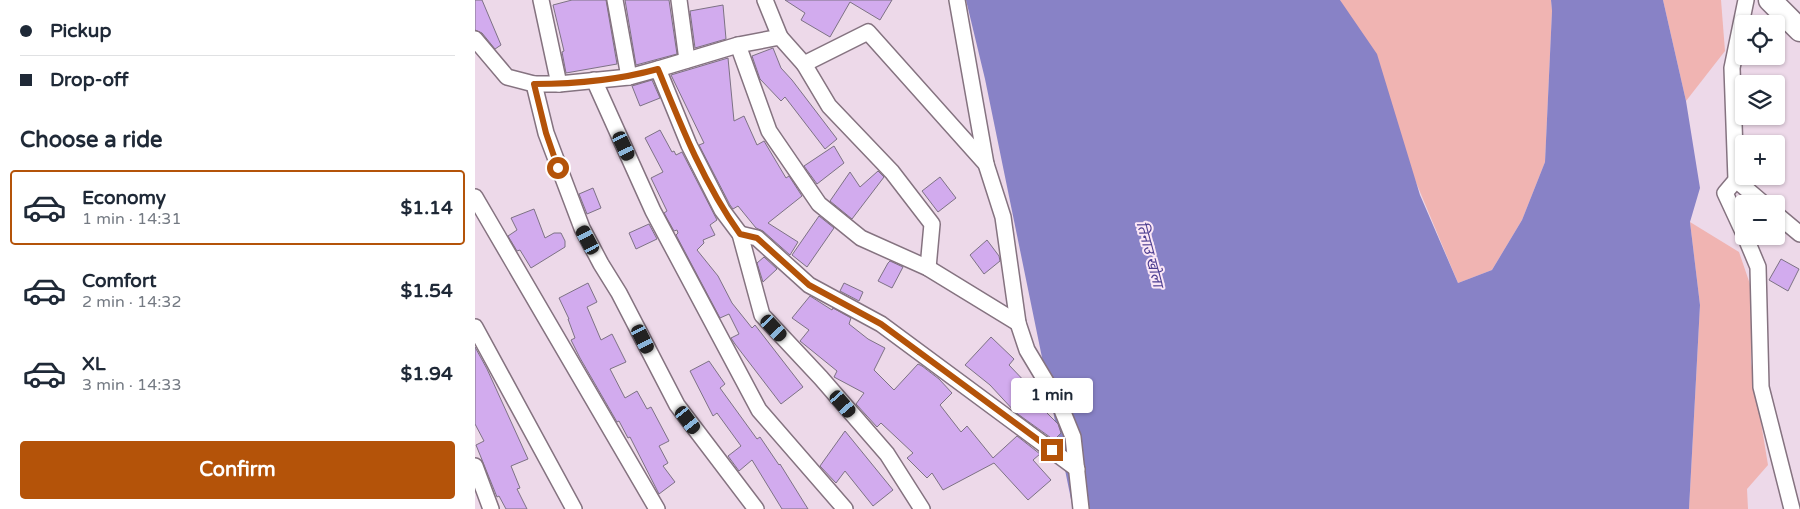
<!DOCTYPE html>
<meta charset="utf-8">
<style>
:root{--surface:#fff;--page:#f6f6f7;--text:#1f2937;--muted:#747a83;--line:#e0e1e3;--accent:#b45309}
body{margin:0;font-family:"Varela Round","Noto Sans Devanagari",sans-serif;background:var(--page);color:var(--text);height:100vh;display:flex;flex-direction:column;font-size:19px;white-space:nowrap}
*{box-sizing:border-box;margin:0}
p{font-size:16px;color:var(--muted)}
.icon{flex:none;width:28px;height:28px;fill:none;stroke:currentColor;stroke-width:2;stroke-linecap:round;stroke-linejoin:round}
.map{position:relative;flex:1;overflow:hidden}
.panel{display:flex;flex-direction:column;background:var(--surface);width:475px}
.panel>*{flex:none}
.banner{display:grid;align-content:center;height:110px;padding:0 20px;background:var(--surface)}
.fabs{position:absolute;left:1260px;top:15px;display:grid;gap:10px}
.fabs a{display:grid;place-items:center;width:50px;height:50px;border-radius:5px;background:var(--surface);box-shadow:0 1px 4px #0004;font-size:25px}
.end{position:absolute;width:22px;height:22px;margin:-11px;border:6px solid #b45309;background:#fff;box-shadow:0 0 0 2px #fff}
.from{border-radius:50%}
.bubble{position:absolute;height:35px;border-radius:5px;background:var(--surface);box-shadow:0 1px 4px #0004;font-size:16px;font-weight:700;line-height:35px;text-align:center}
.car{position:absolute;width:15px;height:30px;margin:-15px -8px;border-radius:6px;box-shadow:0 0 4px 1px #0007;background:linear-gradient(#222 24%,#8ab4d8 0 40%,#222 0 76%,#8ab4d8 0 86%,#222 0)}
.banner b{display:flex;align-items:center;gap:18px;height:48px;font-size:19px}
.banner b+b{border-top:1px solid var(--line)}
.banner i{width:12px;height:12px;background:var(--text)}
ul{padding:0;list-style:none}
li{display:flex;align-items:center;gap:15px;height:75px;margin:0 10px 8px;padding:0 10px;border:2px solid transparent;border-radius:5px}
li div{flex:1}
li b{display:block;font-size:19px}
li em{font-style:normal;font-weight:700}
li.current{border-color:var(--accent)}
li>.icon{width:45px;height:45px;stroke-width:1.5}
h2{padding:0 20px;font-size:22px;line-height:60px}
.primary-button{display:flex;gap:10px;margin-top:auto;padding:10px 20px}
.primary-button a{flex:1;height:58px;border-radius:5px;background:var(--accent);color:#fff;font-size:20px;font-weight:700;line-height:58px;text-align:center}
main{display:flex;flex:1;min-height:0}
.map>svg:first-child{display:block}
.green{fill:#f0b4b2}
.water{fill:#8882c6}
.building{fill:#d2abee;stroke:#7d7284}
.lines{fill:none;stroke-linecap:round;stroke-linejoin:round}
.minor-casing{stroke:#857380;stroke-width:18}
.secondary-casing{stroke:#857380;stroke-width:25}
.minor{stroke:#fff;stroke-width:15}
.secondary{stroke:#fff;stroke-width:22}
.route{stroke:#b45309;stroke-width:6}
.labels{text-anchor:middle;stroke-width:4;stroke-linejoin:round;paint-order:stroke}
.water-label{font-size:15px;font-style:italic;fill:#4c3d90;stroke:#fbe7f6}
</style>
<main>
<section class="panel">
<div class="banner">
<b><i class="from"></i>Pickup</b>
<b><i></i>Drop-off</b>
</div>
<h2>Choose a ride</h2>
<ul>
<li class="current"><svg class="icon" aria-label="car" viewBox="0 0 24 24"><path d="M5 17H2v-5l4-1 3-4h7l3 4 3 1v5h-3M9 17h6M6 11h13"/><circle cx="7" cy="17" r="2"/><circle cx="17" cy="17" r="2"/></svg><div><b>Economy</b><p>1 min · 14:31</p></div><em>$1.14</em></li>
<li><svg class="icon" aria-label="car" viewBox="0 0 24 24"><path d="M5 17H2v-5l4-1 3-4h7l3 4 3 1v5h-3M9 17h6M6 11h13"/><circle cx="7" cy="17" r="2"/><circle cx="17" cy="17" r="2"/></svg><div><b>Comfort</b><p>2 min · 14:32</p></div><em>$1.54</em></li>
<li><svg class="icon" aria-label="car" viewBox="0 0 24 24"><path d="M5 17H2v-5l4-1 3-4h7l3 4 3 1v5h-3M9 17h6M6 11h13"/><circle cx="7" cy="17" r="2"/><circle cx="17" cy="17" r="2"/></svg><div><b>XL</b><p>3 min · 14:33</p></div><em>$1.94</em></li>
</ul>
<div class="primary-button"><a>Confirm</a></div>
</section>
<div class="map">
<svg width="1325" height="509" viewBox="0 0 1325 509">
<rect width="100%" height="100%" fill="#edd9e9"/>
<!-- green -->
<g class="green">
<path d="M865 0H1076L1077 11 1070 162 1047 220 1017 270 983 283Z"/>
<path d="M1188 0H1246L1250 51 1211 101Z"/>
<path d="M1215 222 1264 252 1277 290 1276 362 1293 465 1272 489 1273 509H1214L1225 305Z"/>
</g>
<!-- water -->
<path class="water" d="M491 0H865L902 54 945 195 983 283 1017 270 1047 220 1070 162 1077 11 1076 0H1188L1211 101 1225 188 1215 222 1225 305 1214 509H598L510 79Z"/>
<!-- building -->
<g class="building">
<path d="M0 0H7L26 45 20 49 7 33 0 30Z"/>
<path d="M97 0H131L142 64 91 73 87 52 89 51 78 5Z"/>
<path d="M150 0H194L202 54 161 65Z"/>
<path d="M310 0H417L405 20 375 2 355 37 326 20 330 13Z"/>
<path d="M248 5 251 39 220 48 215 11Z"/>
<path d="M298 48 306 68 317 80 362 139 350 149 310 97 306 101 285 79 277 56Z"/>
<path d="M253 58 259 121 269 116 282 145 289 141 311 178 314 176 327 196 293 223 323 242 315 255 288 231 281 228 263 206 258 209 255 205 224 145 229 143 196 75Z"/>
<path d="M177 80 185 98 165 106 157 86Z"/>
<path d="M185 130 197 152 199 151 201 155 207 152 242 220 235 225 240 235 228 240 229 243 222 250 243 276 257 303 277 328 280 325 328 387 306 404 260 344 256 338 264 334 254 314 245 318 201 235 203 233 202 230 199 231 189 213 192 211 176 178 188 172 170 138Z"/>
<path d="M359 146 369 163 342 184 329 166Z"/>
<path d="M403 171 409 177 377 219 355 201 375 172 385 187Z"/>
<path d="M465 177 481 198 463 212 447 191Z"/>
<path d="M118 188 126 208 112 214 104 194Z"/>
<path d="M59 209 70 238 79 233H86L90 241V247L56 268 45 250 42 251 33 236 42 230 36 218Z"/>
<path d="M344 216 359 228 332 267 317 255Z"/>
<path d="M174 224 182 239 161 249 154 233Z"/>
<path d="M512 240 524 256 525 261 509 274 495 255Z"/>
<path d="M289 257 302 269 288 282 282 263Z"/>
<path d="M1306 259 1324 269 1313 291 1294 280Z"/>
<path d="M415 261 428 267 417 288 403 281 413 263Z"/>
<path d="M113 283 122 302 112 307 126 340 137 334 151 362 135 369 150 398 162 391 172 409 176 407 194 441 184 446 193 463 188 466 200 482 184 494 155 437 153 438 144 421 142 422 105 358 96 340 100 338 93 319H94L84 298Z"/>
<path d="M369 283 388 292 384 301 365 291Z"/>
<path d="M335 296 357 310 358 308 376 318 374 324 393 339 410 348 399 370 419 390 443 364 447 366 464 379 477 393 465 405 486 432 492 426 518 458 542 436 565 454 558 460 576 480 553 500 519 463 468 490 457 473 452 478 432 458 438 453 406 423 402 427 381 404 389 393 359 377 362 371 325 341 334 330 317 318Z"/>
<path d="M516 337 539 359 534 365 574 407 570 411 583 424 586 433 579 440 540 412 515 385 490 365Z"/>
<path d="M0 347 12 369 53 459 36 466 45 488 42 489 52 509H31L24 496 22 497 1 445 9 441 0 424Z"/>
<path d="M234 361 250 384 245 388 282 439 285 437 304 465 305 464 333 509H307L277 460 264 471 253 456 266 446 242 413 238 416 215 371Z"/>
<path d="M370 431 418 490 398 506 370 471 361 483 345 466Z"/>
</g>
<g class="lines">
<defs>
<g id="minor">
<path d="M66 0 84 84"/>
<path d="M140 0 154 77"/>
<path d="M204 0 212 60"/>
<path d="M290 0 305 37"/>
<path d="M482 0 511 164"/>
<path d="M0 39 32 77 59 84H84L154 77 183 69 214 145 247 210 265 234 287 315 346 378 412 454 447 509"/>
<path d="M263 45 294 131 344 204 386 238 453 268 543 323"/>
<path d="M329 64 354 106 417 172 457 224 453 268"/>
<path d="M183 69 263 45 305 37 329 64 393 32 511 164 528 217 543 323 552 350 585 405 598 437 606 509"/>
<path d="M119 80 178 211 284 410 370 509"/>
<path d="M59 84 71 133 107 228 126 264 144 293 202 405 281 509"/>
<path d="M1261 180 1289 204"/>
<path d="M0 197 182 509"/>
<path d="M1301 214 1325 234"/>
<path d="M265 234 282 238 334 285 406 324 602 469"/>
<path d="M1269 234 1250 193 1261 180 1257 68 1271 0"/>
<path d="M1270 236 1283 267 1286 387 1317 509"/>
<path d="M0 327 99 509"/>
<path d="M0 466 16 509"/>
</g>
<path id="secondary" d="M1295 0 1325 30"/>
</defs>
<!-- minor casing -->
<use href="#minor" class="minor-casing"/>
<!-- secondary casing -->
<use href="#secondary" class="secondary-casing"/>
<!-- minor -->
<use href="#minor" class="minor"/>
<!-- secondary -->
<use href="#secondary" class="secondary"/>
</g>
<g class="lines">
<!-- route -->
<path class="route" d="M83 168 71 133 59 84C100 84 143 80 183 69 206 126 229 184 265 234L282 238 334 285 406 324 577 450"/>
</g>
<g class="labels">
<!-- water labels -->
<g class="water-label">
<text transform="translate(675 254) rotate(75)" y="5">तिनाउ खोला</text>
</g>
</g>
</svg>
<div class="fabs">
<a><svg class="icon" aria-label="locate" viewBox="0 0 24 24"><circle cx="12" cy="12" r="6"/><path d="M12 2v4M12 18v4M2 12h4M18 12h4"/></svg></a>
<a><svg class="icon" aria-label="layers" viewBox="0 0 24 24"><path d="M12 4l9 5-9 5-9-5zM3 14l9 5 9-5"/></svg></a>
<a>+</a>
<a>−</a>
</div>
<i class="end from" style="left:83px;top:168px"></i>
<i class="end" style="left:577px;top:450px"></i>
<div class="bubble" style="left:536px;top:378px;width:82px">1 min</div>
<i class="car" style="left:149px;top:146px;rotate:155deg"></i>
<i class="car" style="left:113px;top:240px;rotate:332deg"></i>
<i class="car" style="left:299px;top:328px;rotate:137deg"></i>
<i class="car" style="left:168px;top:339px;rotate:153deg"></i>
<i class="car" style="left:368px;top:404px;rotate:139deg"></i>
<i class="car" style="left:213px;top:420px;rotate:143deg"></i>
</div>
</main>
